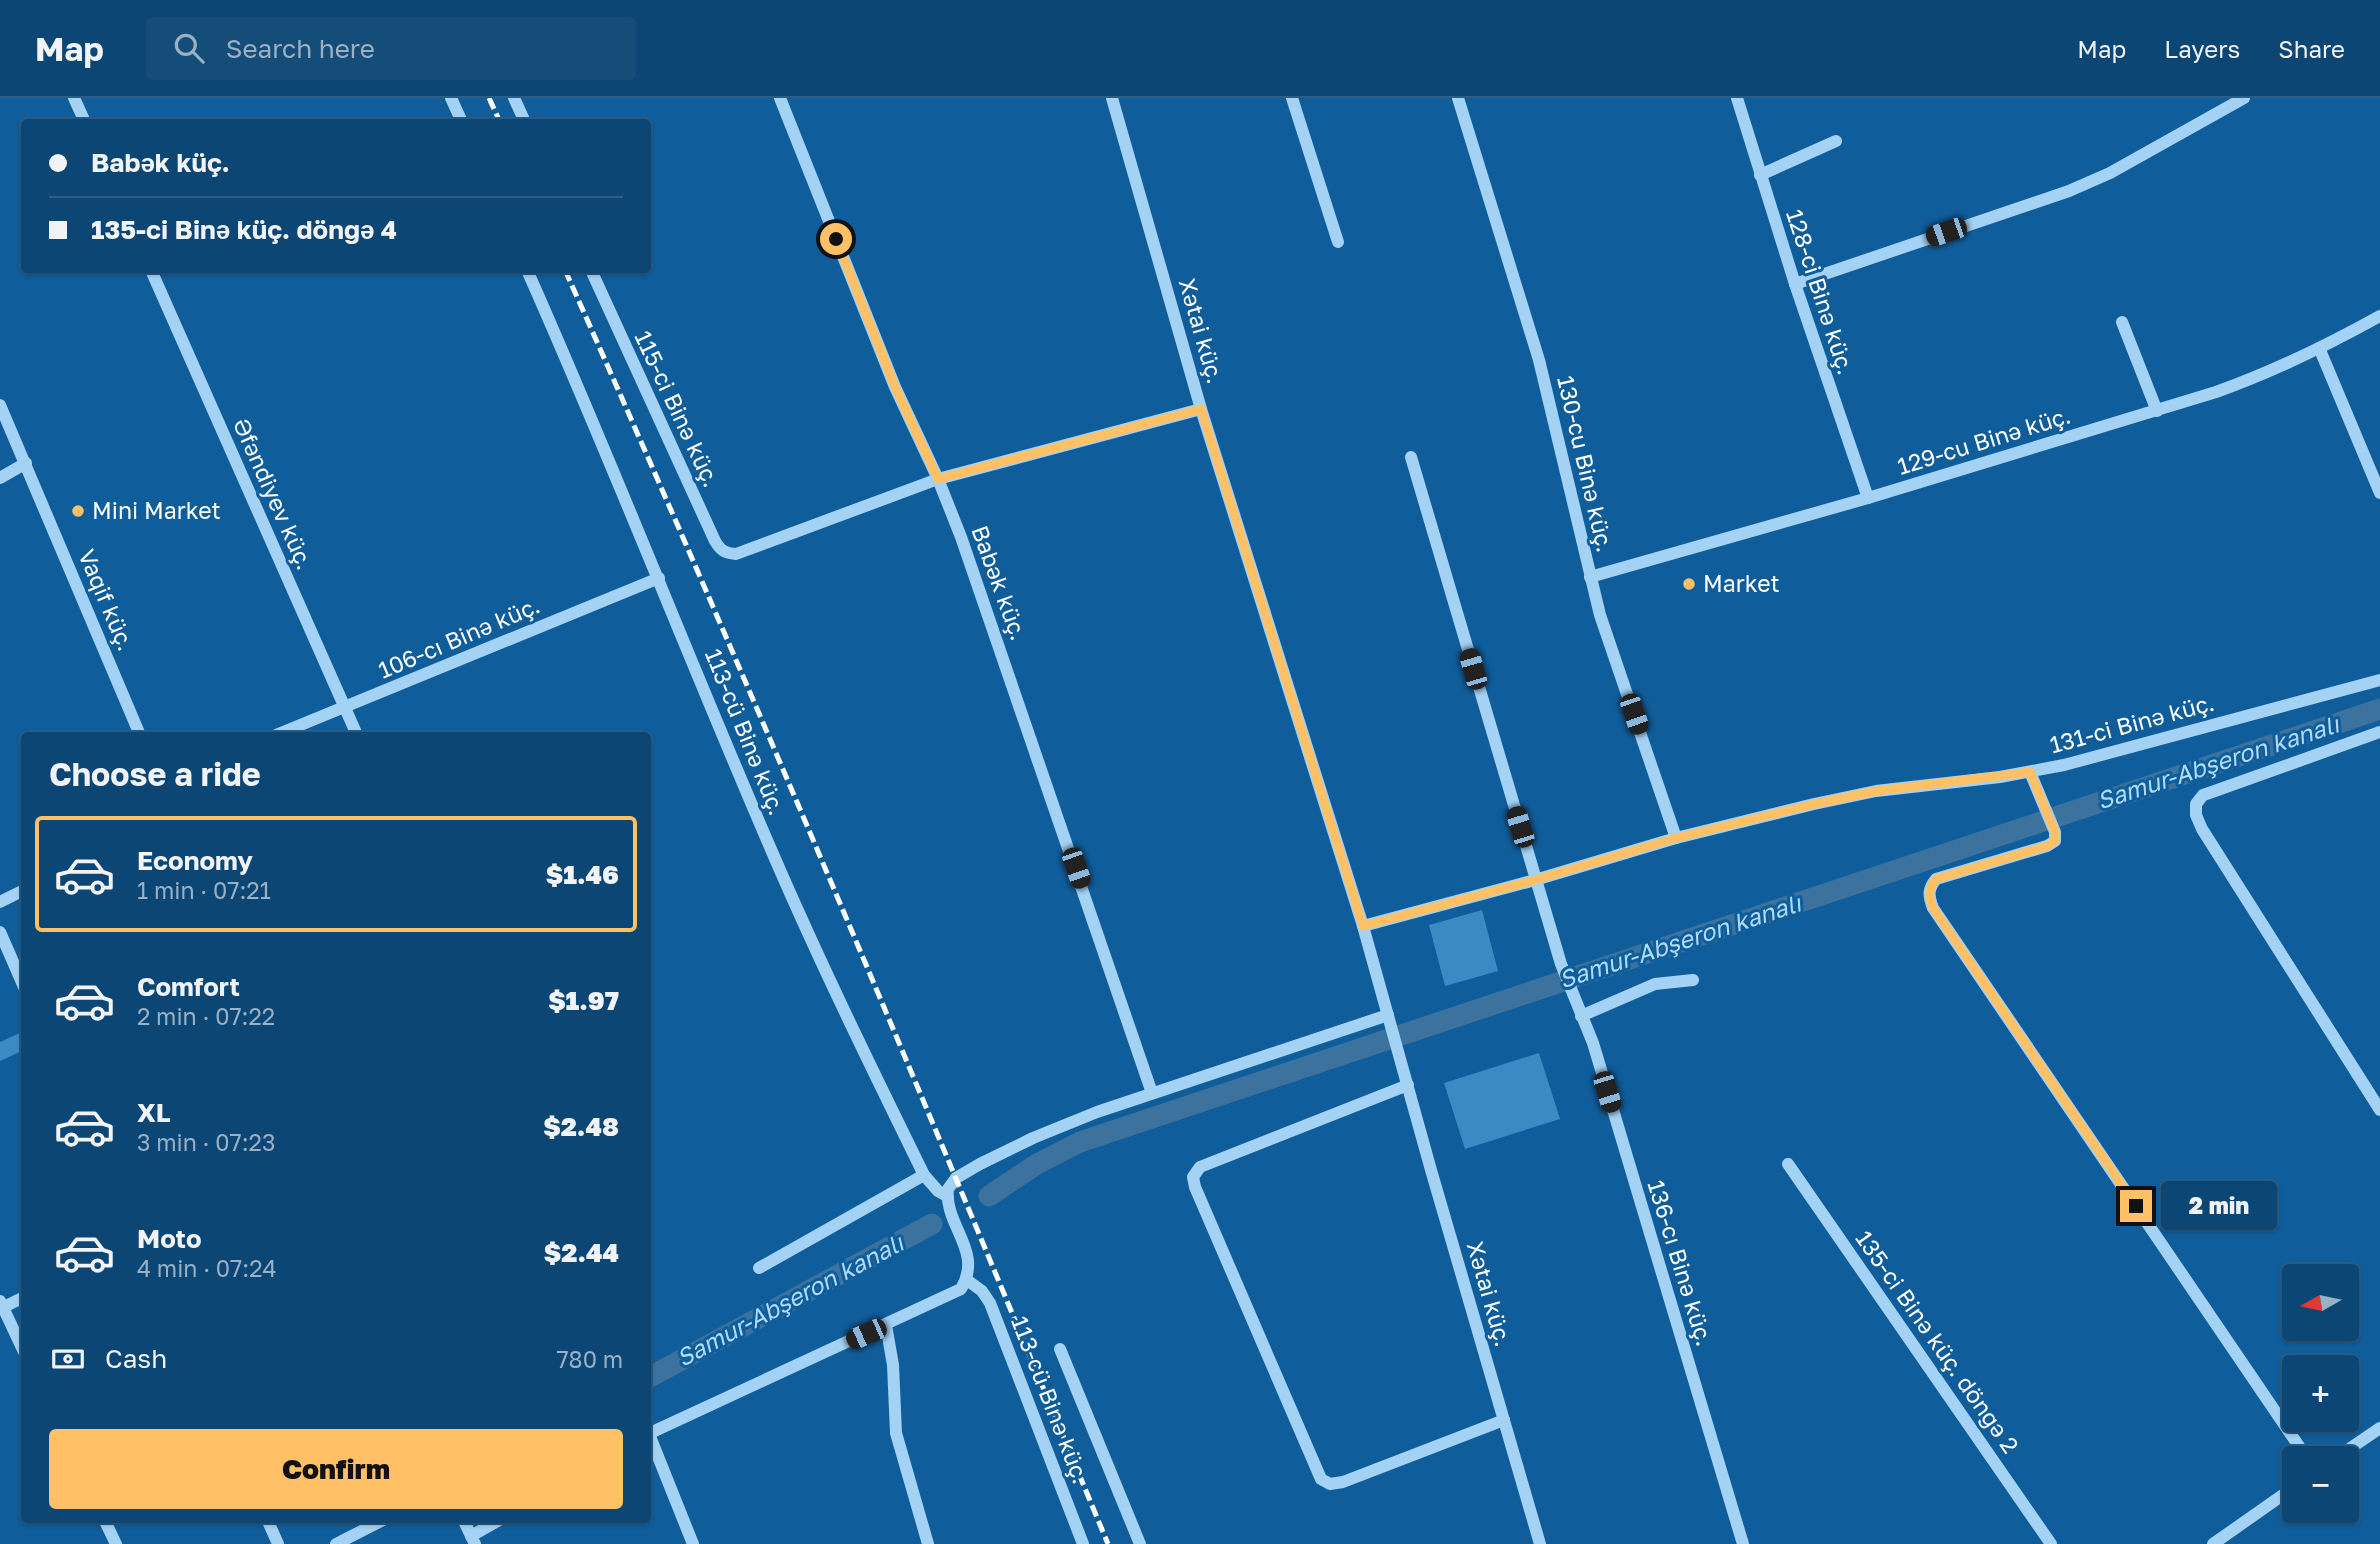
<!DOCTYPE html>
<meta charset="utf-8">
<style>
:root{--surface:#0c4674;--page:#154d79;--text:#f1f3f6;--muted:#9ab1c5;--line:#2c5e86;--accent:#ffc066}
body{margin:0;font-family:"Golos Text",sans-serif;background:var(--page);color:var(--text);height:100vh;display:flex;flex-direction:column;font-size:26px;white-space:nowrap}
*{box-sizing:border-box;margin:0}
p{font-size:23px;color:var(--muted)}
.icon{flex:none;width:38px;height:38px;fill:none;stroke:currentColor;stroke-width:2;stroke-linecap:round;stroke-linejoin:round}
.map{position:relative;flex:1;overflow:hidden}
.side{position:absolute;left:21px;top:634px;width:630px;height:791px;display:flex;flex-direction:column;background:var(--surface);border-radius:7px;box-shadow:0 2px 5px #0004,0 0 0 2px var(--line)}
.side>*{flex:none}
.guide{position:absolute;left:21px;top:21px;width:630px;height:154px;border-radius:7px;box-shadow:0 2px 5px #0004,0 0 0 2px var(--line);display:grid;align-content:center;height:154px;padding:0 28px;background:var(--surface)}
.needle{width:46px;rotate:261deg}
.fabs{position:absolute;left:2282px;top:1166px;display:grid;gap:14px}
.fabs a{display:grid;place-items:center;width:77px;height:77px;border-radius:7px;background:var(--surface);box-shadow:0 2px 5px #0004,0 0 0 2px var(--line);font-size:35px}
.end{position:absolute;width:32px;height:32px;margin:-16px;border:9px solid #ffc066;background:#111;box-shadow:0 0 0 4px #111}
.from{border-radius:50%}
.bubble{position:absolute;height:49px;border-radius:7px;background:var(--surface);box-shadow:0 2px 5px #0004,0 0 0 2px var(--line);font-size:23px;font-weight:800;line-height:49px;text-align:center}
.car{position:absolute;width:21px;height:42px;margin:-21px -10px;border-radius:9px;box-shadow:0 0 5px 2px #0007;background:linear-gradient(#222 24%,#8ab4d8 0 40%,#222 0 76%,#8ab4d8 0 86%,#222 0)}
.guide b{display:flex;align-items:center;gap:24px;height:66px;font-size:26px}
.guide b+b{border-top:2px solid var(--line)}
.guide i{width:18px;height:18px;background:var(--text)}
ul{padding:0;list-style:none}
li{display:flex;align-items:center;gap:21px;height:116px;margin:0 14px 10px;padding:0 14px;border:4px solid transparent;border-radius:7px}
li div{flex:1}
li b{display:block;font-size:26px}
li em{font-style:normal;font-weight:800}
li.current{border-color:var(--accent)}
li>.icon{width:63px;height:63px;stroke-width:1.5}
h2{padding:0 28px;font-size:32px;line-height:84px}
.pay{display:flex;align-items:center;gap:18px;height:77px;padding:0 28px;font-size:26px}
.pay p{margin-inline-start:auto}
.cta{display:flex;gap:14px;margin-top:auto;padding:14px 28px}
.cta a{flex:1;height:80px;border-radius:7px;background:var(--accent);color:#111;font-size:28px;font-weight:800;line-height:80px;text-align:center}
header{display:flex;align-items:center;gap:42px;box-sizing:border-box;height:98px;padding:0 35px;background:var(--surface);border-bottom:2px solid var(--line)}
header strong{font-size:33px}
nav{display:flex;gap:38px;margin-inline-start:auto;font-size:24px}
.search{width:490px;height:63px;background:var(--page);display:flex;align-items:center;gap:18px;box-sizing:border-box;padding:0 24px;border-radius:7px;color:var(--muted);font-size:26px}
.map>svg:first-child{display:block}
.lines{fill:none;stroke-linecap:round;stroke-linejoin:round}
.canal{stroke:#3b729e;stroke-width:21}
.building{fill:#3d89c4}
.minor{stroke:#a3d2f5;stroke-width:12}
.rail{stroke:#fff;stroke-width:5;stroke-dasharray:12 5;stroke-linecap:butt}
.route{stroke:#ffc066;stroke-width:9}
.poi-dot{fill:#ffc066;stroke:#105d9b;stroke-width:2.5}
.labels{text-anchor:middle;stroke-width:6;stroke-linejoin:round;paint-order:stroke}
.street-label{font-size:23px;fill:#fff;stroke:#105d9b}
.poi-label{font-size:23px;fill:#fff;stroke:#105d9b;text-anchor:start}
.water-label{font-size:24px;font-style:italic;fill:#afdbfb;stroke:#105d9b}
</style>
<header>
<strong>Map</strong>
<div class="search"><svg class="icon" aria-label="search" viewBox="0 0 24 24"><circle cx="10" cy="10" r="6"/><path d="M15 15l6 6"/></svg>Search here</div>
<nav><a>Map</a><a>Layers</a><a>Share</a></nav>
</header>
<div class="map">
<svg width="2380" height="1446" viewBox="0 0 2380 1446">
<rect width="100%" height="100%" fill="#105d9b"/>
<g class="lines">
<!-- canal -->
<g class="canal">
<path d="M989 1098 1037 1066 1080 1044 2380 611"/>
<path d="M648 1280 932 1126"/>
</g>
</g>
<!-- building -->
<g class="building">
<path d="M1482 812 1498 873 1445 888 1429 827Z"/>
<path d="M24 933V952L0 963V944Z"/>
<path d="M1539 955 1560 1021 1465 1051 1444 985Z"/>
</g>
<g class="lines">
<!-- minor -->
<g class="minor">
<path d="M74 0 85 24"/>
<path d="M451 0 462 24"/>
<path d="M514 0 525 24"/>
<path d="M780 0 895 289 938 381 961 439 1152 995"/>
<path d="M1112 0 1201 311 1363 828 1431 1072 1540 1446"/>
<path d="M1292 0 1338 144"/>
<path d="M1458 0 1539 262 1600 517 1676 740"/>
<path d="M1737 0 1795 186 1868 400"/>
<path d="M1760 77 1836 43"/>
<path d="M151 172 357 637"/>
<path d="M527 172C613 365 689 562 773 756 820 865 872 971 924 1077L938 1093 947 1098"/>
<path d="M591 172 715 443C721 453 725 455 736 456L938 381 1201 311"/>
<path d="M1795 186 2069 93 2110 75 2244 0"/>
<path d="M2122 224 2157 313"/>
<path d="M2320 252 2380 395"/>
<path d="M0 307 140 637"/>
<path d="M1411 359 1561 866 1593 945 1743 1446"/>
<path d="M0 380 26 365"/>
<path d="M1590 479 1868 400 2216 294C2275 273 2326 248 2380 218"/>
<path d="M2380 634 2212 694 2203 697 2196 706V717L2202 731 2380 1012"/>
<path d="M276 637 659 480"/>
<path d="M2030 674 2055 734V743L2047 748 1936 781C1928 791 1928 797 1933 810L2307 1360"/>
<path d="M0 804 24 792"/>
<path d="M1363 828 1535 782 1676 740 1814 706 1876 693 2000 679 2064 667 2380 582"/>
<path d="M0 834 24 889"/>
<path d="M1581 918 1655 886 1693 882"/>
<path d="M1408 987 1200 1069 1193 1079 1195 1089 1321 1381 1330 1386 1343 1384 1504 1322"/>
<path d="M1788 1066 2051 1446"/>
<path d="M759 1170 924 1077"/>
<path d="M967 1182 982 1193 990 1205 1083 1446"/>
<path d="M0 1203 24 1254"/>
<path d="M0 1211 24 1199"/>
<path d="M886 1227 893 1267 896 1335 928 1446"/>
<path d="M1060 1251 1140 1446"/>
<path d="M648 1336 961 1191C984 1153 944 1128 948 1091L956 1080 980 1066 1033 1040 1097 1014 1388 917"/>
<path d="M649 1336 693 1446"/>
<path d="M2336 1360 2380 1330"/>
<path d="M104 1421 116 1446"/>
<path d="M267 1421 278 1446"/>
<path d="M463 1421 475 1446"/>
<path d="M471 1438 501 1421"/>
<path d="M336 1446 385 1421"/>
<path d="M2213 1446 2294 1389"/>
</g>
<!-- rail -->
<g class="rail">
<path d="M489 0 500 24"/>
<path d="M565 172C753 593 931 1019 1108 1446"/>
</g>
</g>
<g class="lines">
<!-- route -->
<path class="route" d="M836 141 895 289 938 381 1201 311 1363 828 1535 782 1676 740 1814 706 1876 693 2030 674 2055 734V743L2047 748 1936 781C1928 791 1928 797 1933 810L2136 1108"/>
</g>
<!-- markers -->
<g class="poi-dot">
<circle cx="78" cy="413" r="7"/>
<circle cx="1689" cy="486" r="7"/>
</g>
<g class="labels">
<!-- street labels -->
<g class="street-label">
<text transform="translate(1820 194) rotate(72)" y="8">128-ci Binə küç.</text>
<text transform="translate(1201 233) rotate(74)" y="8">Xətai küç.</text>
<text transform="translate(677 311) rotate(65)" y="8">115-ci Binə küç.</text>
<text transform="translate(1984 343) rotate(-17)" y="8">129-cu Binə küç.</text>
<text transform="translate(1585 366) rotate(77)" y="8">130-cu Binə küç.</text>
<text transform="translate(273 396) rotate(66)" y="8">Əfəndiyev küç.</text>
<text transform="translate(999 485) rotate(70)" y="8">Babək küç.</text>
<text transform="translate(106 502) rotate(67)" y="8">Vaqif küç.</text>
<text transform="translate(459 540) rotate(-23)" y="8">106-cı Binə küç.</text>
<text transform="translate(2132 626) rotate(-15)" y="8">131-ci Binə küç.</text>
<text transform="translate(745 634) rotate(68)" y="8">113-cü Binə küç.</text>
<text transform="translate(1680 1165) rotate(73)" y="8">136-cı Binə küç.</text>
<text transform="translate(1489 1196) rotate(74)" y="8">Xətai küç.</text>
<text transform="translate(1937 1244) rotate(55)" y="8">135-ci Binə küç. döngə 2</text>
<text transform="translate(1050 1302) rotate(69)" y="8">113-cü Binə küç.</text>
</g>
<!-- poi labels -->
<g class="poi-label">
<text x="92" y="421">Mini Market</text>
<text x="1703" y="494">Market</text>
</g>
<!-- water labels -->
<g class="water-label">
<text transform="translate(2218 665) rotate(-18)" y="8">Samur-Abşeron kanalı</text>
<text transform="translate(1680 844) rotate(-18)" y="8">Samur-Abşeron kanalı</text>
<text transform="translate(790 1203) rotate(-28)" y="8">Samur-Abşeron kanalı</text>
</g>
</g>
</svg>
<div class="fabs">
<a><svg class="needle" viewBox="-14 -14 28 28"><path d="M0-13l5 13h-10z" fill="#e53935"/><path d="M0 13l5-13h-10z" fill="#9ab1c5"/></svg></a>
<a>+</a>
<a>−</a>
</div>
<i class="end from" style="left:836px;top:141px"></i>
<i class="end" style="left:2136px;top:1108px"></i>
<div class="bubble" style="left:2161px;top:1083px;width:116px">2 min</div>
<i class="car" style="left:1946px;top:134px;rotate:251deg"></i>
<i class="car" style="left:1473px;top:571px;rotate:344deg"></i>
<i class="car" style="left:1634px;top:616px;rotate:161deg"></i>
<i class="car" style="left:1520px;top:729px;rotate:343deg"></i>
<i class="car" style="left:1076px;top:770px;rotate:161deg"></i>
<i class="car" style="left:1607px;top:994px;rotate:163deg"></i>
<i class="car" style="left:866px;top:1236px;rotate:246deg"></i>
<div class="guide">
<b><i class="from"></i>Babək küç.</b>
<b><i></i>135-ci Binə küç. döngə 4</b>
</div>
<section class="side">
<h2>Choose a ride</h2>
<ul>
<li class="current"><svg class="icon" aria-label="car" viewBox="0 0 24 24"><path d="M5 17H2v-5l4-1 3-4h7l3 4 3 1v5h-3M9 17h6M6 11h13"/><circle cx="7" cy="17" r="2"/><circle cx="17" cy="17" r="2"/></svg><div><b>Economy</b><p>1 min · 07:21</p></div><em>$1.46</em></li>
<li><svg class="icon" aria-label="car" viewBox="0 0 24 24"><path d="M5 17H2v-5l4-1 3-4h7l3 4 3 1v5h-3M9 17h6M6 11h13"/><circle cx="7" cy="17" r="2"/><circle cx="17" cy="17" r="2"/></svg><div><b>Comfort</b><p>2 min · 07:22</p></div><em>$1.97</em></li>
<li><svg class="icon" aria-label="car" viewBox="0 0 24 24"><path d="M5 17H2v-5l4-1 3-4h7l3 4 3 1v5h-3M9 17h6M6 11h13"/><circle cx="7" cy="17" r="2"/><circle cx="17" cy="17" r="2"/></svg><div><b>XL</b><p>3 min · 07:23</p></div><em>$2.48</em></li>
<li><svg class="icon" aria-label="car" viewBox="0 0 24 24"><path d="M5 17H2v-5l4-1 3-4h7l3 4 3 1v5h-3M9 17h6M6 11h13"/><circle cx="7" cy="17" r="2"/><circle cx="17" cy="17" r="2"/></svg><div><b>Moto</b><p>4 min · 07:24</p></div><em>$2.44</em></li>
</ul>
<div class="pay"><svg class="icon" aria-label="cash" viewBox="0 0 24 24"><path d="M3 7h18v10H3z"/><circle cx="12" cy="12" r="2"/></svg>Cash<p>780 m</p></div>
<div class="cta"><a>Confirm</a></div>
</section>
</div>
